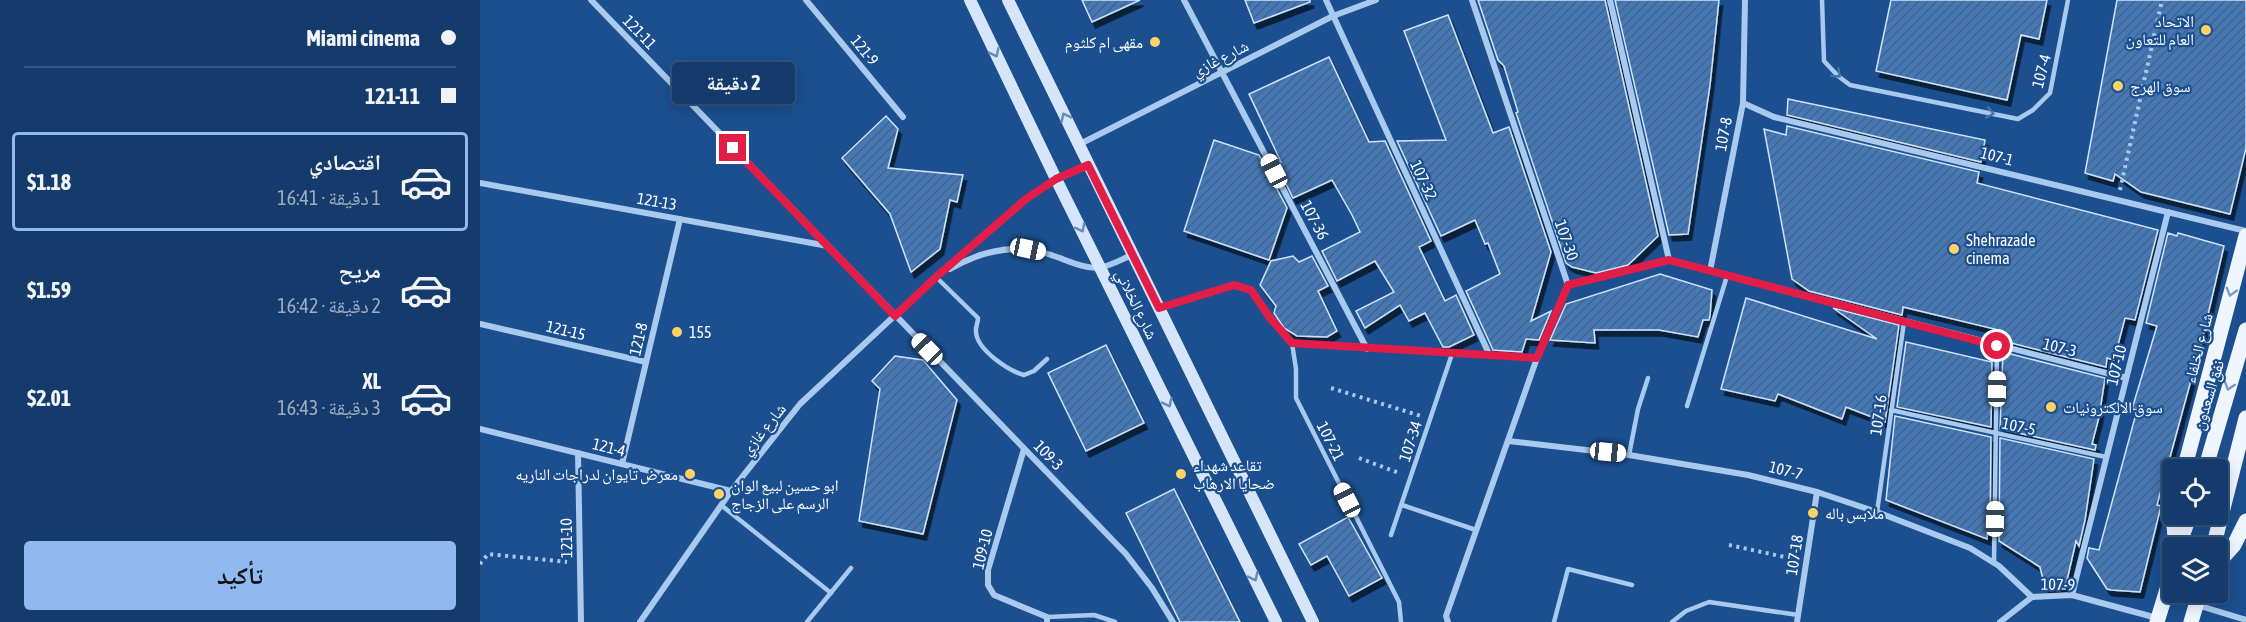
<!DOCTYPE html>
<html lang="ar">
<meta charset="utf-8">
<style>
:root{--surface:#143b6b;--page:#1d4271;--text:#f1f3f6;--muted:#9dadc1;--line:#33557e;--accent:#90b9f0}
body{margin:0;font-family:"Asap Condensed","Noto Naskh Arabic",sans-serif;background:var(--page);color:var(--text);direction:rtl;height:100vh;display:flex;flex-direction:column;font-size:22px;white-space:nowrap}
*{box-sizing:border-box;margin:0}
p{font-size:20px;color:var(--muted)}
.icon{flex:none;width:33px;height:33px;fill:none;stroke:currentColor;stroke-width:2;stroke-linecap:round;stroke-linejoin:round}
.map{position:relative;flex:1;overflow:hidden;direction:ltr}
.sheet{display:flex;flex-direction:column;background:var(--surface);width:480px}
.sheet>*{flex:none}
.hud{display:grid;align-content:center;height:132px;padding:0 24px;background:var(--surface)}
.controls{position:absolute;left:1682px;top:459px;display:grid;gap:12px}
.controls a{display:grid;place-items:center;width:66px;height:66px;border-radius:6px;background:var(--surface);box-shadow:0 3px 15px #0003,0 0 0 2px var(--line);font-size:30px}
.end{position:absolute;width:27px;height:27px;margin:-14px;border:8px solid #e11d48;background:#fff;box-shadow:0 0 0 3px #fff}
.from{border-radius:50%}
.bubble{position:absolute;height:42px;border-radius:6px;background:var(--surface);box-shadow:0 3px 15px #0003,0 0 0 2px var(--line);font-size:20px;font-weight:700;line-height:42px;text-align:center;direction:rtl}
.car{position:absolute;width:18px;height:36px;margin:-18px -9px;border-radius:8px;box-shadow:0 0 4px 2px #0007;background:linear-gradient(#fff 24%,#345 0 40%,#fff 0 76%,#345 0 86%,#fff 0)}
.hud b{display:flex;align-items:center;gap:21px;height:57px;font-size:22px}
.hud b+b{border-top:2px solid var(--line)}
.hud i{width:15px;height:15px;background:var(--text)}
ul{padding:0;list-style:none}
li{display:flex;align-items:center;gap:18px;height:99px;margin:0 12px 9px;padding:0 12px;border:3px solid transparent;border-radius:6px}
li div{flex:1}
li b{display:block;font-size:22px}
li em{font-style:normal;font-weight:700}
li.active{border-color:var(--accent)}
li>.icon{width:54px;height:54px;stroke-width:1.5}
.cta{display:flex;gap:12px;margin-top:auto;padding:12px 24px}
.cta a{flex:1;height:69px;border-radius:6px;background:var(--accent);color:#111;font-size:24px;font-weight:700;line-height:69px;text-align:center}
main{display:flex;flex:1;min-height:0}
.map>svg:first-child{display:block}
.building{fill:url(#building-hatch);stroke:#cfe3fa;stroke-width:1.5;filter:url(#shadow)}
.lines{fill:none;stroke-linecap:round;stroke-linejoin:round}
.path{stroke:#a9c9ee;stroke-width:4;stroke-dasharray:3 4.5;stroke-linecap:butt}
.lane{stroke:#a9c9ee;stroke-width:4.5}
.street{stroke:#a9c9ee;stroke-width:6}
.secondary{stroke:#d6e6fa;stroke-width:12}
.primary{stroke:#f0f6ff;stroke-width:15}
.oneway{stroke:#668bba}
.oneway2{stroke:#4674ac}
.oneway3{stroke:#7b9ac1}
.route{stroke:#e11d48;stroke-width:8}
.poi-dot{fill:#ffd166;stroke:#1b4f8f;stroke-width:2}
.labels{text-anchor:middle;stroke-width:4.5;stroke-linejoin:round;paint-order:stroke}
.poi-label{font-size:16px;fill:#fff;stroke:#1b4f8f;text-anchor:start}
.street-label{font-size:16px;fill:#fff;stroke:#1b4f8f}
</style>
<main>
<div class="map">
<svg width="1766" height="622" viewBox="0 0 1766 622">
<defs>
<pattern id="building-hatch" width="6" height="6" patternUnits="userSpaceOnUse" patternTransform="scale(1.5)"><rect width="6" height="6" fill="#4478b7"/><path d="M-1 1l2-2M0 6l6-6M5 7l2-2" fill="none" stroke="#486282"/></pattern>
<filter id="shadow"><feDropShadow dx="3.5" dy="6" stdDeviation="0" flood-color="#0009"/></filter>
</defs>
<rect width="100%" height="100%" fill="#1b4f8f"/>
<!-- building -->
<g class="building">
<path d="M602 0H660L612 22Z"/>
<path d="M765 0H830V2L774 23Z"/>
<path d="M998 0H1125L1178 236 1148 265 1116 273 1092 267 1086 263 1036 113 1038 112 1024 66 1018 60Z"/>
<path d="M1135 0H1239L1230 85 1208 234 1189 235Z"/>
<path d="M1411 0H1567L1559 39 1541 35 1527 100 1396 71Z"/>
<path d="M1637 0H1766V148L1750 214 1661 192 1635 174 1633 181 1605 173Z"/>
<path d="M968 15 1013 133 1029 127 1071 252 1051 321 1071 311 1059 340 1046 339 1042 352 1013 350 986 291 1020 274 1008 243 1005 244 995 220 961 236 917 141 966 140 924 31Z"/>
<path d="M849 57 889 142 905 141 951 241 939 247 965 301 976 295 994 335 969 347H963L945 313 929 321 920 305 885 328 876 311 914 292 895 261 857 281 842 251 880 232 872 215 852 180 813 198 794 160 801 162 769 94Z"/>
<path d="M1308 99 1505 140 1501 162 1307 115Z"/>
<path d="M406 116 418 129 408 168 483 175 477 202 470 200 460 249 431 272 410 214 362 158Z"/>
<path d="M1307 126 1499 172 1497 183 1678 230 1655 320 1645 318 1634 360 1627 358 1626 367 1523 341V331L1423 307 1422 315 1329 291 1312 279 1284 129 1306 135Z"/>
<path d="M734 140 779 155 807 208 789 260 704 231Z"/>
<path d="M1688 233 1697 236 1698 233 1744 246 1723 336 1677 505 1681 506 1660 592 1631 590 1627 589 1607 558 1609 548 1619 550 1657 410 1652 409 1677 326 1666 323Z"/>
<path d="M813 256 819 262 832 256 848 286 838 291 857 331 847 337 817 336 804 328 794 313 796 306 780 285 791 261Z"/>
<path d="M1180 274 1232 290 1230 316 1229 320H1223L1218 337 1179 330H1114L1115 343 1070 340 1086 304Z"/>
<path d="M1266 298 1397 339 1353 308 1419 325 1405 422 1366 407 1362 419 1298 394 1295 401 1241 389Z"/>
<path d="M1426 342 1512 362 1511 427 1417 407Z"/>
<path d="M626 345 664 423 606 451 568 373Z"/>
<path d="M1523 352 1625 378 1619 417 1612 444 1616 445 1615 450 1520 429Z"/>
<path d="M415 356 443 360 477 400 443 534 379 521 400 389 392 381Z"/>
<path d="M1415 416 1511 437 1510 535 1507 534V539L1406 500Z"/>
<path d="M1520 438 1614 459 1605 520 1599 546 1596 541 1585 589 1565 588 1560 567 1519 541Z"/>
<path d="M694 489 760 622H700L646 513Z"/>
<path d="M868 517 902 578 869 596 847 556 831 565 819 544Z"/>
</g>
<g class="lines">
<!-- path -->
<g class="path">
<path d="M1640 190 1682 0"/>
<path d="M851 388 941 416"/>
<path d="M879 458 919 473"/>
<path d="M1249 545 1314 559"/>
<path d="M0 564 8 554 87 562"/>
</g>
<!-- lane -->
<g class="lane">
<path d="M1342 0 1344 61 1358 76 1370 85 1538 119 1553 110 1570 93 1588 0"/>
<path d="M456 277 498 318C498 323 495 328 496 332 497 350 529 371 544 375L554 371 567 359"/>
<path d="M679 308 754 284 771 290 790 318 812 343 816 369V398L919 602 921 622"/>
<path d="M1207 406 1247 276"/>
<path d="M1411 410 1626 457"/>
<path d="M1149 455 1158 409 1168 378"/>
<path d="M241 505 351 593"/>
<path d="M922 505 996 530"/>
<path d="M1397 512 1424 322"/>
<path d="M911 535 972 354"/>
<path d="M1514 563 1517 346"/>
<path d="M567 617 614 615 635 622"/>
<path d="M327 622 371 568"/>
<path d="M1074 622 1088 569 1152 585"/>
<path d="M1192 622 1206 611 1229 602 1318 615"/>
</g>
<!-- street -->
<g class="street">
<path d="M111 0 646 554 672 588 693 622"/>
<path d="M326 0 423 117"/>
<path d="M704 0 887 349"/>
<path d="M846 0 1010 356"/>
<path d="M1130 0 1189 260"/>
<path d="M1263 103 1294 117 1766 231"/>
<path d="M598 145 853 16 896 0"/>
<path d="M0 183 348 246"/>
<path d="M470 269C501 251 533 243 568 254 585 259 600 268 617 268 629 267 642 259 652 255"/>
<path d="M1230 271 1263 103 1265 0"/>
<path d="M1088 285 1189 260 1646 378"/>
<path d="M0 324 166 362"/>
<path d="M812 343 1057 358"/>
<path d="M0 429 251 491"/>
<path d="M1028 441 1149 455 1268 475 1337 492 1397 512 1490 548 1519 566 1552 597"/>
<path d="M544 449 508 570V585L514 595 567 617V622"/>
<path d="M98 453 101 622"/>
<path d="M142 464 200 219"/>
<path d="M1592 595 1688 212"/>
<path d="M1717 605 1766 620"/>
<path d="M160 622 251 491 320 404 456 277 546 199 576 179 608 165"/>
<path d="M968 622 966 616 1057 358 1088 285 992 0"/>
<path d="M1317 622 1337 492"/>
<path d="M1520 622 1552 597 1592 595 1677 618"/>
</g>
<!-- secondary -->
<g class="secondary">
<path d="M490 0 576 179 796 622"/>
<path d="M528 0 833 622"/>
</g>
<!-- primary -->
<g class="primary">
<path d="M1704 470 1766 236"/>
<path d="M1725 470 1766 330"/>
<path d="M1693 514 1696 548"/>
<path d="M1698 548 1710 514"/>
<path d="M1733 548 1766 418"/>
<path d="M1737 564 1754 545 1766 521"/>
<path d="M1677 622 1692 573"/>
<path d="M1711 622 1720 592"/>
</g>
</g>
<!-- one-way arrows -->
<defs><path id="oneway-chevron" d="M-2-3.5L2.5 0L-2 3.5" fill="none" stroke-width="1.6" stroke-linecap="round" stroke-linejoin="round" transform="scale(1.5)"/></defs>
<g class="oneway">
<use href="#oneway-chevron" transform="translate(515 53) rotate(64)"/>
<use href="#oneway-chevron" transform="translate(585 117) rotate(-116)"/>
<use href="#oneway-chevron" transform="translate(601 228) rotate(63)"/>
<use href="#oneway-chevron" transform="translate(688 403) rotate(64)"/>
<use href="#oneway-chevron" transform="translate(774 577) rotate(64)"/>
</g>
<g class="oneway2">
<use href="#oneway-chevron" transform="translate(1357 74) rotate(42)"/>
<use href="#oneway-chevron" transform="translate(1510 113) rotate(11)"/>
</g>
<g class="oneway3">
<use href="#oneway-chevron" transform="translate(1751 292) rotate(105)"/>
<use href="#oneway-chevron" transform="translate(1749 386) rotate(107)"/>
</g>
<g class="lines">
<!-- route -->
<path class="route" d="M253 148 415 316 456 277 546 199 576 179 608 165 679 308 754 285 771 290 790 318 812 343 1057 358 1088 285 1189 260 1517 346"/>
</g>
<!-- markers -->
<g class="poi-dot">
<circle cx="1726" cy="30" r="6"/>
<circle cx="675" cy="42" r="6"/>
<circle cx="1638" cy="86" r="6"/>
<circle cx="1474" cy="249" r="6"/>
<circle cx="197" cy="332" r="6"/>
<circle cx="1571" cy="407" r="6"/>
<circle cx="210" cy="474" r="6"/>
<circle cx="701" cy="474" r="6"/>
<circle cx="239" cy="494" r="6"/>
<circle cx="1333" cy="513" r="6"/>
</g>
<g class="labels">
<!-- poi labels -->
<g class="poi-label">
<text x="1714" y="27" text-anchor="end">الاتحاد<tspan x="1714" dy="18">العام للتعاون</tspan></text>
<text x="663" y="48" text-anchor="end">مقهى ام كلثوم</text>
<text x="1650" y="92">سوق الهرج</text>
<text x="1486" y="246">Shehrazade<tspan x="1486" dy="18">cinema</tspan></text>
<text x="209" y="338">155</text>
<text x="1583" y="413">سوق الالكترونيات</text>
<text x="713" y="471">تقاعد شهداء<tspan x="713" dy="18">ضحايا الارهاب</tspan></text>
<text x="198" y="480" text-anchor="end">معرض تايوان لدراجات الناريه</text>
<text x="251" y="491">ابو حسين لبيع الوان<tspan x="251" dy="18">الرسم على الزجاج</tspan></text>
<text x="1345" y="519">ملابس باله</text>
</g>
<!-- street labels -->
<g class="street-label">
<text transform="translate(160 32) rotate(46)" y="6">121-11</text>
<text transform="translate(385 50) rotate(50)" y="6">121-9</text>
<text transform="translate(740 58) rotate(-27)" y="6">شارع غازي</text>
<text transform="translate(1561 71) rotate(-75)" y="6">107-4</text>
<text transform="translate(1243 134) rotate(-79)" y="6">107-8</text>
<text transform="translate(1517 156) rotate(14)" y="6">107-1</text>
<text transform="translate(944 180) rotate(65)" y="6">107-32</text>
<text transform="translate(177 201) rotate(10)" y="6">121-13</text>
<text transform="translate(835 220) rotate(62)" y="6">107-36</text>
<text transform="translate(1087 240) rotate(71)" y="6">107-30</text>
<text transform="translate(657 304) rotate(64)" y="6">شارع الخلاني</text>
<text transform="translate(86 330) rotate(13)" y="6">121-15</text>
<text transform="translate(158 339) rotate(-77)" y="6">121-8</text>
<text transform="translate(1580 347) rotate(14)" y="6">107-3</text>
<text transform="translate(1718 348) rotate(-75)" y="6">شارع الخلفاء</text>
<text transform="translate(1636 365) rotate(-76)" y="6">107-10</text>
<text transform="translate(1728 395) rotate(-73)" y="6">نفق السعدون</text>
<text transform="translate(1398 415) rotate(-82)" y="6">107-16</text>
<text transform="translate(1539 426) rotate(12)" y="6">107-5</text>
<text transform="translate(283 429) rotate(-51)" y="6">شارع غازي</text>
<text transform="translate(851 441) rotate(63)" y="6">107-21</text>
<text transform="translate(930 441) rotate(-72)" y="6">107-34</text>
<text transform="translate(129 447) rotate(14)" y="6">121-4</text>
<text transform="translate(569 455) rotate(46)" y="6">109-3</text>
<text transform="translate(1306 470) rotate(14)" y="6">107-7</text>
<text transform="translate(86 538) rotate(-91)" y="6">121-10</text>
<text transform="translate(502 549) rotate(-76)" y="6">109-10</text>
<text transform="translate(1314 555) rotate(-81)" y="6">107-18</text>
<text transform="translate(1578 584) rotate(1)" y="6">107-9</text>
</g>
</g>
</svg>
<div class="controls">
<a><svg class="icon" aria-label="locate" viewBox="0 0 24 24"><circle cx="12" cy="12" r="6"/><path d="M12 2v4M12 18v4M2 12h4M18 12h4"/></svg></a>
<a><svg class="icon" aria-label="layers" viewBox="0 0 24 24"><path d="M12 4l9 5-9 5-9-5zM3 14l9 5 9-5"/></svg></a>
</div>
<i class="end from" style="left:1517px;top:346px"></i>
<i class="end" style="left:253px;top:148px"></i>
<div class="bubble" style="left:192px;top:62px;width:123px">2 دقيقة</div>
<i class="car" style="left:794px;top:171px;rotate:333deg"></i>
<i class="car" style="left:548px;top:249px;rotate:102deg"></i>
<i class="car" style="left:447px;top:349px;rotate:316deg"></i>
<i class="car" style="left:1517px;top:389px;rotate:1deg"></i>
<i class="car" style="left:1128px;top:452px;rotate:96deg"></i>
<i class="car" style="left:867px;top:500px;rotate:333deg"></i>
<i class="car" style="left:1515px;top:519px;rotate:1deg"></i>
</div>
<section class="sheet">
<div class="hud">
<b><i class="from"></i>Miami cinema</b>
<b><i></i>121-11</b>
</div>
<ul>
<li class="active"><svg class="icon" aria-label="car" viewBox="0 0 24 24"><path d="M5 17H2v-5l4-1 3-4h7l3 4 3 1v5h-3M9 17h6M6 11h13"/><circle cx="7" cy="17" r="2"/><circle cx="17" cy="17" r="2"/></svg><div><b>اقتصادي</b><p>1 دقيقة · 16:41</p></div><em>$1.18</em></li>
<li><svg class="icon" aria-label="car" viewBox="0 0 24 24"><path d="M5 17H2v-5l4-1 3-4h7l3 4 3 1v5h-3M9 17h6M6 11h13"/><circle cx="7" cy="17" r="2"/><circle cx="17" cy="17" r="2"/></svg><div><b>مريح</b><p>2 دقيقة · 16:42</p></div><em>$1.59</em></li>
<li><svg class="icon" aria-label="car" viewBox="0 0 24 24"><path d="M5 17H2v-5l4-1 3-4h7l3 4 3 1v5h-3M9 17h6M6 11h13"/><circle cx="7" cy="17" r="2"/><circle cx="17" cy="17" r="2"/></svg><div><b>XL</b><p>3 دقيقة · 16:43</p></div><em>$2.01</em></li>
</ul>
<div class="cta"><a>تأكيد</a></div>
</section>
</main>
